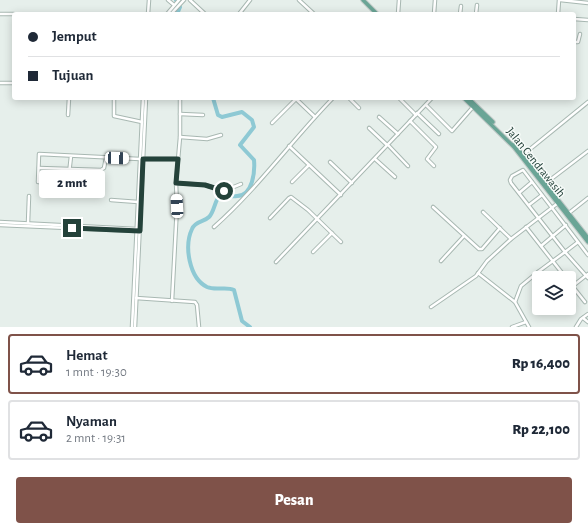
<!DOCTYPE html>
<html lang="id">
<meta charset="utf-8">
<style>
:root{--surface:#fff;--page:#f6f6f7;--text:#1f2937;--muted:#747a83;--line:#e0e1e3;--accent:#7f5249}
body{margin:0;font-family:"Alegreya Sans",sans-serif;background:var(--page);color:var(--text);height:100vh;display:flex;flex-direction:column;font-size:15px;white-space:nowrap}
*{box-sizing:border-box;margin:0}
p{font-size:13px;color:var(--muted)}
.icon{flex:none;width:22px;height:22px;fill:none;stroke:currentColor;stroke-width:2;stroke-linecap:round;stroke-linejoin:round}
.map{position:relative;height:327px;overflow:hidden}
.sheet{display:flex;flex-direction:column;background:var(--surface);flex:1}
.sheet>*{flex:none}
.guide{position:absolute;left:12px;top:12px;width:564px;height:88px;border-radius:4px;box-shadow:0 2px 10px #0003;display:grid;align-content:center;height:88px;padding:0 16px;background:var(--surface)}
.controls{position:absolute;left:532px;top:271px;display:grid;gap:8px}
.controls a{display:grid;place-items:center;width:44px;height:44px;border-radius:4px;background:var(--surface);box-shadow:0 2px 10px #0003;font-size:20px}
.end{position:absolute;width:18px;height:18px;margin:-9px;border:5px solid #24423a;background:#fff;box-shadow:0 0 0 2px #fff}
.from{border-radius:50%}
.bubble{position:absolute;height:28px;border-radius:4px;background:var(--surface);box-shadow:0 2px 10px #0003;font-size:13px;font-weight:800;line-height:28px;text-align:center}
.car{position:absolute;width:12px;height:24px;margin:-12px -6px;border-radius:5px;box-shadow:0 0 3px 1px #0007;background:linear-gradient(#fff 24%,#345 0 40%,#fff 0 76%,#345 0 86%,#fff 0)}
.guide b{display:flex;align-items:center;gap:14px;height:38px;font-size:15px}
.guide b+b{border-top:1px solid var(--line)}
.guide i{width:10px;height:10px;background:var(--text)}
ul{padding:7px 0 0;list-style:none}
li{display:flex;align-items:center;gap:12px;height:60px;margin:0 8px 6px;padding:0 8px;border:2px solid var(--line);border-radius:4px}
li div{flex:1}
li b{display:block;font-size:15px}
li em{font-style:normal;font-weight:800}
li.current{border-color:var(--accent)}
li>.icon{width:36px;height:36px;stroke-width:1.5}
.action{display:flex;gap:8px;margin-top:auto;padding:8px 16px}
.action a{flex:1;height:46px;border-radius:4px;background:var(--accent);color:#fff;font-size:16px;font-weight:800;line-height:46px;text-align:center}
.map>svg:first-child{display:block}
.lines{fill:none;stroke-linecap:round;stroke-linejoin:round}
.river{stroke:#8ec9d4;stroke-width:4}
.minor-casing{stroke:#a8b8b2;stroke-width:4.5}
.major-casing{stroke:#c2cac8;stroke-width:5.5}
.minor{stroke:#fff;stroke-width:2.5}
.major{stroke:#6aa596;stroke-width:3.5}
.route{stroke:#24423a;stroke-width:5}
.labels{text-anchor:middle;stroke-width:3;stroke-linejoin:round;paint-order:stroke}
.street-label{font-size:12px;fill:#24423a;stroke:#f7fbf9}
</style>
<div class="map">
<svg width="588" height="327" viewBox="0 0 588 327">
<rect width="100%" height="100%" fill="#e6efeb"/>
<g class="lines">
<!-- river -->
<g class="river">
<path d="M176 0 180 7 177 14"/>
<path d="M213 98 218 115 222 117 242 112 252 120 254 127 240 145 254 160C255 171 253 196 237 196 229 197 225 194 218 198 214 204 214 212 209 217 204 222 195 221 192 229 184 246 189 278 207 287 216 291 226 286 234 290L242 321 250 327"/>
</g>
<defs>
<g id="minor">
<path d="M168 0 174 5"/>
<path d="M190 0 205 14"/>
<path d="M299 0 314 14"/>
<path d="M560 0 588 3"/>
<path d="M0 14H14"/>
<path d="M148 14 149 0"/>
<path d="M167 14 179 0"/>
<path d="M171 14 184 0"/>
<path d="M239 14 250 0"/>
<path d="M398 14 399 0"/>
<path d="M434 14 435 0"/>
<path d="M460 14 461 6"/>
<path d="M476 14 477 5"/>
<path d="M558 14 559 0"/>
<path d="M574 19 588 20"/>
<path d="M574 42H578L580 34"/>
<path d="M0 83H14"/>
<path d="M114 98V116L142 122"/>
<path d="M295 98 315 117"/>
<path d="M349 98 359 108"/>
<path d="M399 98 416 115"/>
<path d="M426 105 452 131 473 107"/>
<path d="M417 113 439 134"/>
<path d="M180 114 203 115"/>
<path d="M68 115 69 98"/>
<path d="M379 117 398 134"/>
<path d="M410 121 436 147 427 159 434 166"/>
<path d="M272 123 296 99"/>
<path d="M369 128 387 145"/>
<path d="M180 137 207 139 221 135"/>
<path d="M388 145 408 166"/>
<path d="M289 146 341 195"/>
<path d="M524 154 588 102"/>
<path d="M71 156 68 183 38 182 39 154 140 159"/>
<path d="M143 159H178"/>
<path d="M375 159 395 177"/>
<path d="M330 162 352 183"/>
<path d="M39 168 101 170 104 168 106 158"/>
<path d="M292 182 309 165"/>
<path d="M176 183 205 185 224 191 241 184"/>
<path d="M546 183 588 151"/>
<path d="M519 193 532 182"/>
<path d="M111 200 138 202"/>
<path d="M529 205 542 195"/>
<path d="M433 207 479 249H482L500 228"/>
<path d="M483 212 511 239"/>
<path d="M569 213 588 198"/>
<path d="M270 218 289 198 291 197 308 210 341 242"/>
<path d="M0 222 137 229"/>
<path d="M28 223 29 196"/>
<path d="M0 225 137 231"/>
<path d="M214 227C258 188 292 140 333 98"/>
<path d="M526 227 566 278"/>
<path d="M578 242 565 252 511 183 510 180 512 176 523 170 588 255"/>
<path d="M541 246 566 225"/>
<path d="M313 252 332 233"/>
<path d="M441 261 464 236"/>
<path d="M276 262 432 98"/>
<path d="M478 273 515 302 529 327"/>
<path d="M542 278 538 272 565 252 588 278"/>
<path d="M569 282 585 302"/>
<path d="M569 289 588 274"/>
<path d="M136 298 195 302 197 305 199 327"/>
<path d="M172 301 177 206 176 183 180 137V98"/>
<path d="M515 302 521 286 538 272"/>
<path d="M431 307 476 276 487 261 511 239 558 203"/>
<path d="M583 318 588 322"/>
<path d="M132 327 143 98"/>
<path d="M135 327 146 98"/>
<path d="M512 327 526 322"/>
<path d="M576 327 581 319 588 314"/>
</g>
<g id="major">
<path d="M363 0 377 14"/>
<path d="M464 98 514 147 588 242"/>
<path d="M468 98 493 122"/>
<path d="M514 144 588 238"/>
</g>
</defs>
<!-- minor casing -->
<use href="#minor" class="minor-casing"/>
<!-- major casing -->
<use href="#major" class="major-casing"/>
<!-- minor -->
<use href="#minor" class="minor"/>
<!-- major -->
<use href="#major" class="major"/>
</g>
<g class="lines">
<!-- route -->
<path class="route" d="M72 228 140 231 143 159H178L176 183 205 185 224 191"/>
</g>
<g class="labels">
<!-- street labels -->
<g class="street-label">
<text transform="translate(536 162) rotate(51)" y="4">Jalan Cendrawasih</text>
</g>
</g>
</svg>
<div class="controls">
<a><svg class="icon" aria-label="layers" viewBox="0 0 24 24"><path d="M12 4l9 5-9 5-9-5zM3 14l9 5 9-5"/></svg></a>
</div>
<i class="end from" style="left:224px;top:191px"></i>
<i class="end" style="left:72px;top:228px"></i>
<div class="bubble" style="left:39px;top:170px;width:66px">2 mnt</div>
<i class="car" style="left:117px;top:158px;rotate:92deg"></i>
<i class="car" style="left:177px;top:206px;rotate:357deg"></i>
<div class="guide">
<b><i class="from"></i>Jemput</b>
<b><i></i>Tujuan</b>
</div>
</div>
<section class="sheet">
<ul>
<li class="current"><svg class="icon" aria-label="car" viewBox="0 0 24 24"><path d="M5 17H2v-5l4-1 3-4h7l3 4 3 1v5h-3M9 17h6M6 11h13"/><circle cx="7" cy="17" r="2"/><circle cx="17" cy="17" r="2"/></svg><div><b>Hemat</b><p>1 mnt · 19:30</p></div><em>Rp 16,400</em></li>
<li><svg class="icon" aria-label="car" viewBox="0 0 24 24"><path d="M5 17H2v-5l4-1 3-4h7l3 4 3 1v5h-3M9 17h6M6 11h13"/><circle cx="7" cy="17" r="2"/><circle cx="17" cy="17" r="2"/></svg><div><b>Nyaman</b><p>2 mnt · 19:31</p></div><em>Rp 22,100</em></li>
</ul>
<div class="action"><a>Pesan</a></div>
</section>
